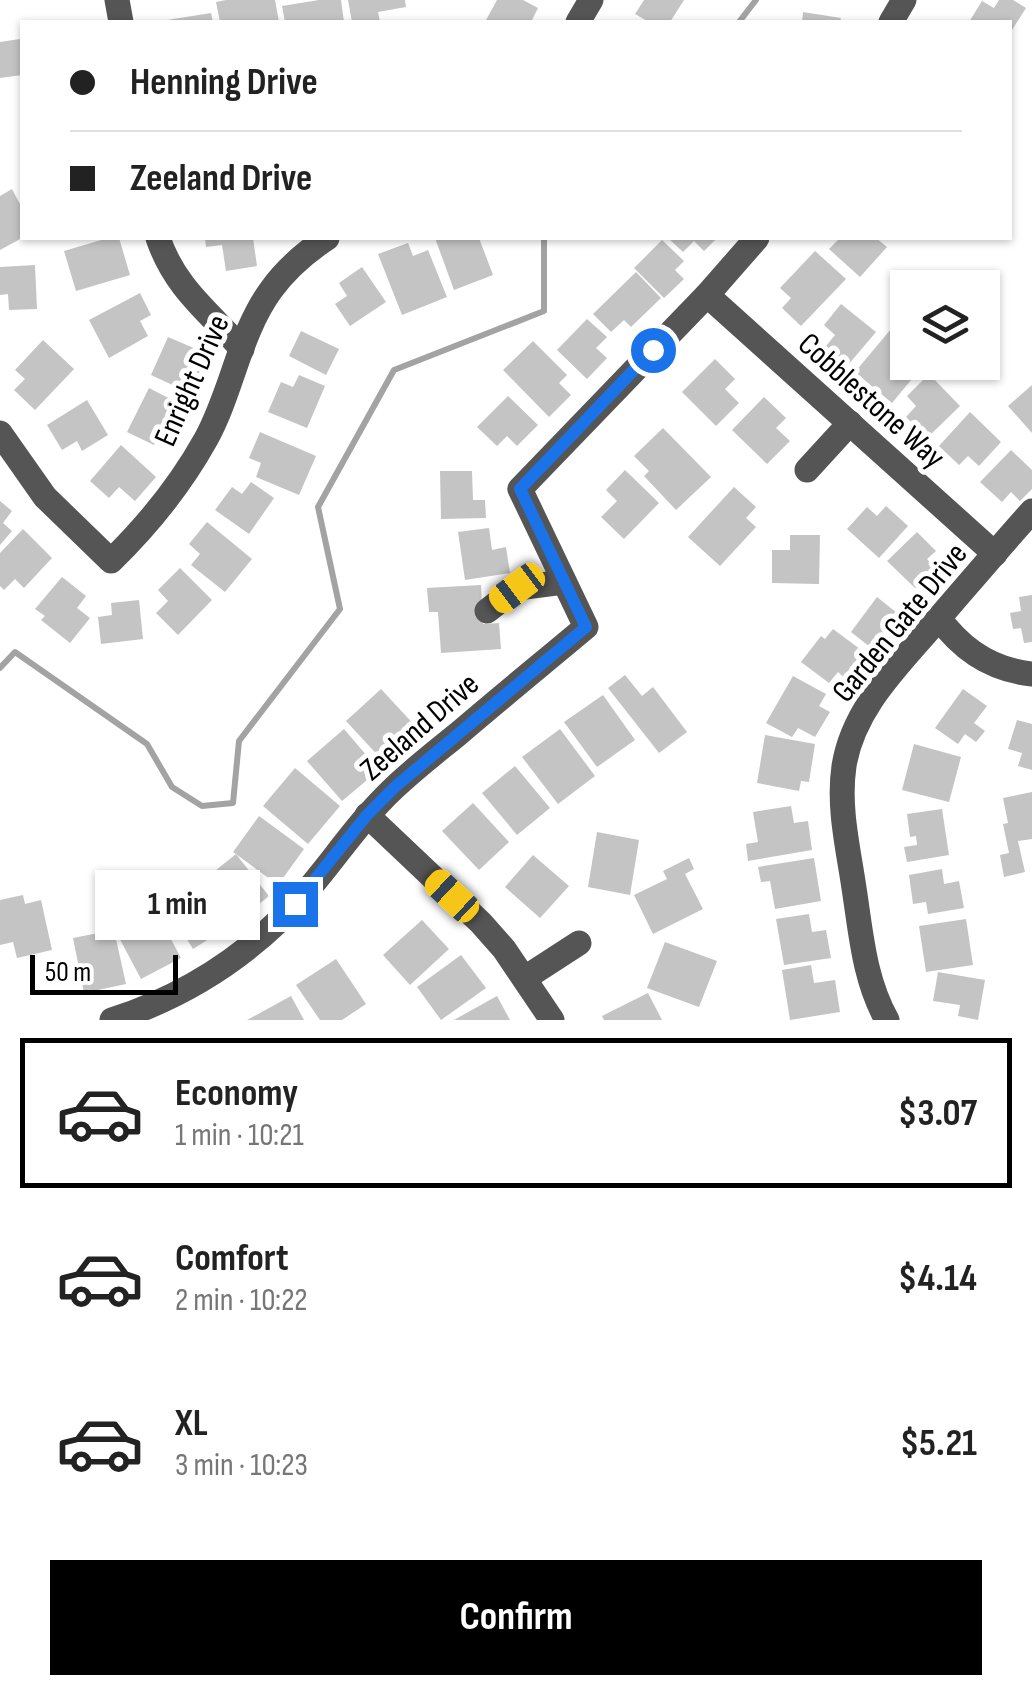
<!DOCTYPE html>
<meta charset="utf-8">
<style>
:root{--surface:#fff;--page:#f2f2f2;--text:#222;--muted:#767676;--line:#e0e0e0;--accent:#000}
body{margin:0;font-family:"Sofia Sans Condensed",sans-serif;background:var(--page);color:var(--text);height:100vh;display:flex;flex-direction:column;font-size:38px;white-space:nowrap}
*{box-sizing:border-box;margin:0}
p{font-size:32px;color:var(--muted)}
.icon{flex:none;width:55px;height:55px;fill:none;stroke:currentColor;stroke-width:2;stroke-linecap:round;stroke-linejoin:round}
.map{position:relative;height:1020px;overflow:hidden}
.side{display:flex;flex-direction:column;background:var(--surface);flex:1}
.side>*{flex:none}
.hud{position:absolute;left:20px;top:20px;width:992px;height:220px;border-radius:0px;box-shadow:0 2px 8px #0004;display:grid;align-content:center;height:220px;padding:0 50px;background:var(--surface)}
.controls{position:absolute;left:890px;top:270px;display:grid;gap:20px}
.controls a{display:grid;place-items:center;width:110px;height:110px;border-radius:0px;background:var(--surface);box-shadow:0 2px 8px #0004;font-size:50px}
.scale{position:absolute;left:30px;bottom:25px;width:148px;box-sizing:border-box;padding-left:10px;border:5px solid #000;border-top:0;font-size:28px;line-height:35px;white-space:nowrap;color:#000;-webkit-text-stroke:8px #fff;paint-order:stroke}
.end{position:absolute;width:45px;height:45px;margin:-22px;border:12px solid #1a73e8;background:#fff;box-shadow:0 0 0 5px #fff}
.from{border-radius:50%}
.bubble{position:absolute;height:70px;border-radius:0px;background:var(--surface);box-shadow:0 2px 8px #0004;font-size:32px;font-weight:700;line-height:70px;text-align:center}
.car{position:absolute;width:30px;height:60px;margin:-30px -15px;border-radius:12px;box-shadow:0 0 8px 2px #0007;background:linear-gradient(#f5c518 24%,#345 0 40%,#f5c518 0 76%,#345 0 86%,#f5c518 0)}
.hud b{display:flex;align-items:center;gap:35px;height:95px;font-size:38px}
.hud b+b{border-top:2px solid var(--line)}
.hud i{width:25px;height:25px;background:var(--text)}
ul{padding:18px 0 0;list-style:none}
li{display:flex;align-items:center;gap:30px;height:150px;margin:0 20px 15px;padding:0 30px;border:5px solid transparent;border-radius:0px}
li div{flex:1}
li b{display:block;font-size:38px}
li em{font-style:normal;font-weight:700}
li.current{border-color:var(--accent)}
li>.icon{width:90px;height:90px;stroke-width:1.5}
.button{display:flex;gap:20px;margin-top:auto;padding:20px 50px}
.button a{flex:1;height:115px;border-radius:0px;background:var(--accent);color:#fff;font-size:40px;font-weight:700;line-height:115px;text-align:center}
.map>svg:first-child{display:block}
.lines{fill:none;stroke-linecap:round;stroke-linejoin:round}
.stream{stroke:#a3a3a3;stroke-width:6}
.building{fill:#c4c4c4}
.minor{stroke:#555;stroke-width:25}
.route{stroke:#1a73e8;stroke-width:12}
.labels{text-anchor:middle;stroke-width:10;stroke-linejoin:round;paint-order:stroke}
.street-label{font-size:32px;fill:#000;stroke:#fff}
</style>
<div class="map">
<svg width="1032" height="1020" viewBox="0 0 1032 1020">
<rect width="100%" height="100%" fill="#fff"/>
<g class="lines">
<!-- stream -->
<g class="stream">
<path d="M739 22 756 0"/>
<path d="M0 668 15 652 147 744 172 787 202 806 233 803 239 741 340 609 318 507 394 370 544 311V238"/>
</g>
</g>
<!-- building -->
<g class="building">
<path d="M226 0H275L279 22H220L216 2Z"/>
<path d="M319 0H341L344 22H285L282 6Z"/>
<path d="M348 0H405L406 7 378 12 380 22H352Z"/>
<path d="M497 0H523L538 8 531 22H485Z"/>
<path d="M644 0H684L670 22H649L635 14Z"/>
<path d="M999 0H1013L1026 8 1010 33V22H969L982 1 994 8Z"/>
<path d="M803 12 841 18 840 22H802Z"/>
<path d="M211 13 213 22H167V20Z"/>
<path d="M20 39 22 75 0 78V42Z"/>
<path d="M12 189 22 208V238L0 250V196Z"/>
<path d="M108 238H119L130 275 76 291 64 251Z"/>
<path d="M205 238H253L257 266 226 271 222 245 206 247Z"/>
<path d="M435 238H479L493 275 454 290Z"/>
<path d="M668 238H717L704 251 694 241 683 252Z"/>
<path d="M840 238H876L887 247 860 277 829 249Z"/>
<path d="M662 240 684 261 675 270 684 279 664 298 634 268Z"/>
<path d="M408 243 413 256 428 250 447 297 402 315 378 254Z"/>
<path d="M815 251 846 279 801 326 782 308 791 298 780 288Z"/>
<path d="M35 265 37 309 9 310 8 294 0 295V267Z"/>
<path d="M362 267 386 302 350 326 335 304 347 296 339 283Z"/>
<path d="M636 272 661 298 631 327 624 320 611 332 593 314Z"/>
<path d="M140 293 151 315 140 321 148 336 109 358 89 320Z"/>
<path d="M841 304 876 332 848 365 826 346 835 335 824 325Z"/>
<path d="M587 319 607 337 596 348 607 358 587 379 557 350Z"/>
<path d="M896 323 908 333V362H926L892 403 855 372Z"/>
<path d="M301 331 339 349 326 375 289 356Z"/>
<path d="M168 337 196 349 190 362 204 368 192 394 151 375Z"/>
<path d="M43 340 74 369 35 410 14 390 25 379 15 370Z"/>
<path d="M533 341 567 375 559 383 571 395 549 417 503 370Z"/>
<path d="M715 359 735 379 725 389 739 403 716 426 682 392Z"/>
<path d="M929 374 960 406 927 438 906 417 916 406 907 396Z"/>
<path d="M299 375 325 386 307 428 268 412 281 382 293 387Z"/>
<path d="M1032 385V433L1008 406Z"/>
<path d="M149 388 182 405 169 430 163 427 154 445 127 432Z"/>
<path d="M508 396 538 425 517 446 507 436 497 446 477 427Z"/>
<path d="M764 397 786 418 776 428 790 441 767 464 732 430Z"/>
<path d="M87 400 108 435 82 451 77 441 62 450 47 425Z"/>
<path d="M970 412 1001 442 979 466 968 456 959 465 939 446Z"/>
<path d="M663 428 711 477 676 510 644 476 649 471 634 456Z"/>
<path d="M260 432 316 456 299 495 256 477 261 463 249 458Z"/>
<path d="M121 445 156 477 135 501 119 487 109 498 90 481Z"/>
<path d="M1011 450 1032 470V489L1020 501 1011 492 1002 502 980 482Z"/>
<path d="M625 470 659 503 624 539 601 517 617 501 606 490Z"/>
<path d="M440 471H472L473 500H485L486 518 441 519Z"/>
<path d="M251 482 274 498 249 534 215 510 232 487 242 494Z"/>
<path d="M734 487 756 507 746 518 756 527 720 566 688 537Z"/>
<path d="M0 501 12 511 3 523 12 531 0 545Z"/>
<path d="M886 506 908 526 879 558 847 529 867 507 877 516Z"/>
<path d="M207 522 252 559 225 592 191 565 200 554 189 544Z"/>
<path d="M489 528 492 550 506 547 510 573 465 580 458 532Z"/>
<path d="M23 529 52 558 24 588 15 579 4 590 0 586V553Z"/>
<path d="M917 532 936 551 927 559 935 568 915 588 887 561Z"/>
<path d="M790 535H820L819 584 772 583V550H790Z"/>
<path d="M180 568 212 600 178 635 156 613 168 601 158 590Z"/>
<path d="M62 577 86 596 77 608 90 618 70 643 41 620 45 616 35 609Z"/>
<path d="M481 585 483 624 499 623 501 649 441 653 438 612H429L427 588Z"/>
<path d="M1032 595V642L1024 643 1021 628 1013 629 1010 613 1021 611 1019 597Z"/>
<path d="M877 597 902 617 875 651 851 632Z"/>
<path d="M139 600 143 639 101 644 98 617 112 615 111 603Z"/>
<path d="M833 629 868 655 848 681 838 672 829 683 801 662 821 636 825 639Z"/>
<path d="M625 675 642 696 653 687 687 732 659 753 608 688Z"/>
<path d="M793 676 826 694 819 706 830 712 815 737 798 728 792 737 766 723Z"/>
<path d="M381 689 419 730 384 762 346 721Z"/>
<path d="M963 689 987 706 974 723 985 731 976 742 965 734 958 744 935 728Z"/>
<path d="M603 695 635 740 597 767 564 722Z"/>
<path d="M1017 720 1032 724V770L1018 766 1022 753 1008 749Z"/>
<path d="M344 729 379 770 342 801 307 761Z"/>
<path d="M560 729 595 776 558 804 522 757Z"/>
<path d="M765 735 815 744 809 782 801 781 799 791 757 783Z"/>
<path d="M914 744 961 757 949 802 902 790Z"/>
<path d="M515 766 550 808 517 835 482 793Z"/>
<path d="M295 768 340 806 308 844 263 806Z"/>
<path d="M1032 792V839L1018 841 1025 872 1004 877 1000 855 1009 853 1003 824 1008 823 1003 798Z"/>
<path d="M473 803 509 842 479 870 442 831Z"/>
<path d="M791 806 794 823 808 821 812 850 748 861 746 844 758 842 753 812Z"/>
<path d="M942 809 949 855 907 862 904 847 917 845 916 836 910 837 907 814Z"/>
<path d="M259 816 304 849 278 885 233 852Z"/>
<path d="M597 832 639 840 630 895 588 887Z"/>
<path d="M236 854 269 896 239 920 206 878Z"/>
<path d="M533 855 569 886 540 918 505 887Z"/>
<path d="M689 858 694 869 685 874 703 909 653 934 634 895 667 879 663 871Z"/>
<path d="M814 858 821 901 775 909 770 881 761 882 758 867Z"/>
<path d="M942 869 944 884 959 881 964 908 928 914 926 902 913 904 909 875Z"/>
<path d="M203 880 231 925 193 949 165 904Z"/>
<path d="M23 895 25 904 41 900 52 950 17 958 13 942 0 945V900Z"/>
<path d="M155 909 181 958 141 979 115 930Z"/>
<path d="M809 914 812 932 826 930 831 958 784 965 776 919Z"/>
<path d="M966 919 973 965 926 972 919 926Z"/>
<path d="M422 920 449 949 410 985 383 955Z"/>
<path d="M114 930 126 984 84 993 73 938Z"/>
<path d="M665 942 717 961 699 1007 647 988Z"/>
<path d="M461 955 486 988 441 1020 417 987Z"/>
<path d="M336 959 366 1004 342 1020H320L296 985Z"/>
<path d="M811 965 814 983 835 980 840 1012 790 1020 782 970Z"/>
<path d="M938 972 985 980 978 1020 958 1016 960 1005 933 1001Z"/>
<path d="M648 993 662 1020H604L602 1016Z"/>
<path d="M291 996 304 1020H247Z"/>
<path d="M497 996 510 1020H454Z"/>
</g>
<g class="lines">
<!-- minor -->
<g class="minor">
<path d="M117 0 121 22"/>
<path d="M578 22 591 0"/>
<path d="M891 22 904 0"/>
<path d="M158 238C175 288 208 311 242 349"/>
<path d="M707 295 995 554"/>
<path d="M0 433 45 497 111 561C149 524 181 484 206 439 232 392 239 334 271 290 286 269 306 252 327 238"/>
<path d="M807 470 850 423"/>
<path d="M487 611 517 588 564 582"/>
<path d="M939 618C962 650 992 670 1032 674"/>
<path d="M367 815 481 923 504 949 552 1020"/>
<path d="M525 978 579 943"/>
<path d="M112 1020C189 995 253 953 306 892 336 857 360 820 394 788 414 769 436 752 458 734 500 698 543 663 586 627L520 489 707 295 757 238"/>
<path d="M887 1020C864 979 861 933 854 888 848 847 838 807 844 766 853 709 896 668 932 626 965 588 998 549 1032 511"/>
</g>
</g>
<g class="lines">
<!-- route -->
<path class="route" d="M295 904 367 815 396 786 586 627 520 489 653 350"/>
</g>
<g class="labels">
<!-- street labels -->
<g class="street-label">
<text transform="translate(191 380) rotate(-66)" y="11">Enright Drive</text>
<text transform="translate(872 400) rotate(42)" y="11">Cobblestone Way</text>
<text transform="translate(899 622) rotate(-51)" y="11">Garden Gate Drive</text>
<text transform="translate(419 726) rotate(-41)" y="11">Zeeland Drive</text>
</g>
</g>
</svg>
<div class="controls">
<a><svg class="icon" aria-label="layers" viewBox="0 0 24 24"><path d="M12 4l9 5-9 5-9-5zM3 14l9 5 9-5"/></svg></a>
</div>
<div class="scale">50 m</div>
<i class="end from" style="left:653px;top:350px"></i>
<i class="end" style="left:295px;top:904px"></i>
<div class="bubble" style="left:95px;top:870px;width:165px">1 min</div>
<i class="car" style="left:517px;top:588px;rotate:233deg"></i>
<i class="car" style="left:452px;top:896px;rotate:313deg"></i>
<div class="hud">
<b><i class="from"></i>Henning Drive</b>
<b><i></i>Zeeland Drive</b>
</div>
</div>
<section class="side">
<ul>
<li class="current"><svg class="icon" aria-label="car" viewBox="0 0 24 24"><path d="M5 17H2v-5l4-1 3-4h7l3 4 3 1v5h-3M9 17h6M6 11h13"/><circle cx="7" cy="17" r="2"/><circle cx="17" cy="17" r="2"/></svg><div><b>Economy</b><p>1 min · 10:21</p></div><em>$3.07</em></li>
<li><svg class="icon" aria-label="car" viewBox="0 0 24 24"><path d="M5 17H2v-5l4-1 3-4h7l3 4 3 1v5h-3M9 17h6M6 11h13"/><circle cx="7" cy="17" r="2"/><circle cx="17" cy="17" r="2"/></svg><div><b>Comfort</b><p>2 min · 10:22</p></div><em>$4.14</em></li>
<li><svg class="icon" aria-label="car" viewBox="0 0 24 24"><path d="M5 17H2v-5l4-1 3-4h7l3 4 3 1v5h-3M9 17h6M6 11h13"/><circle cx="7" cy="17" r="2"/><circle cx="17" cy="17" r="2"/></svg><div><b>XL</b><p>3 min · 10:23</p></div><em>$5.21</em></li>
</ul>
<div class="button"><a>Confirm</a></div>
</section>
